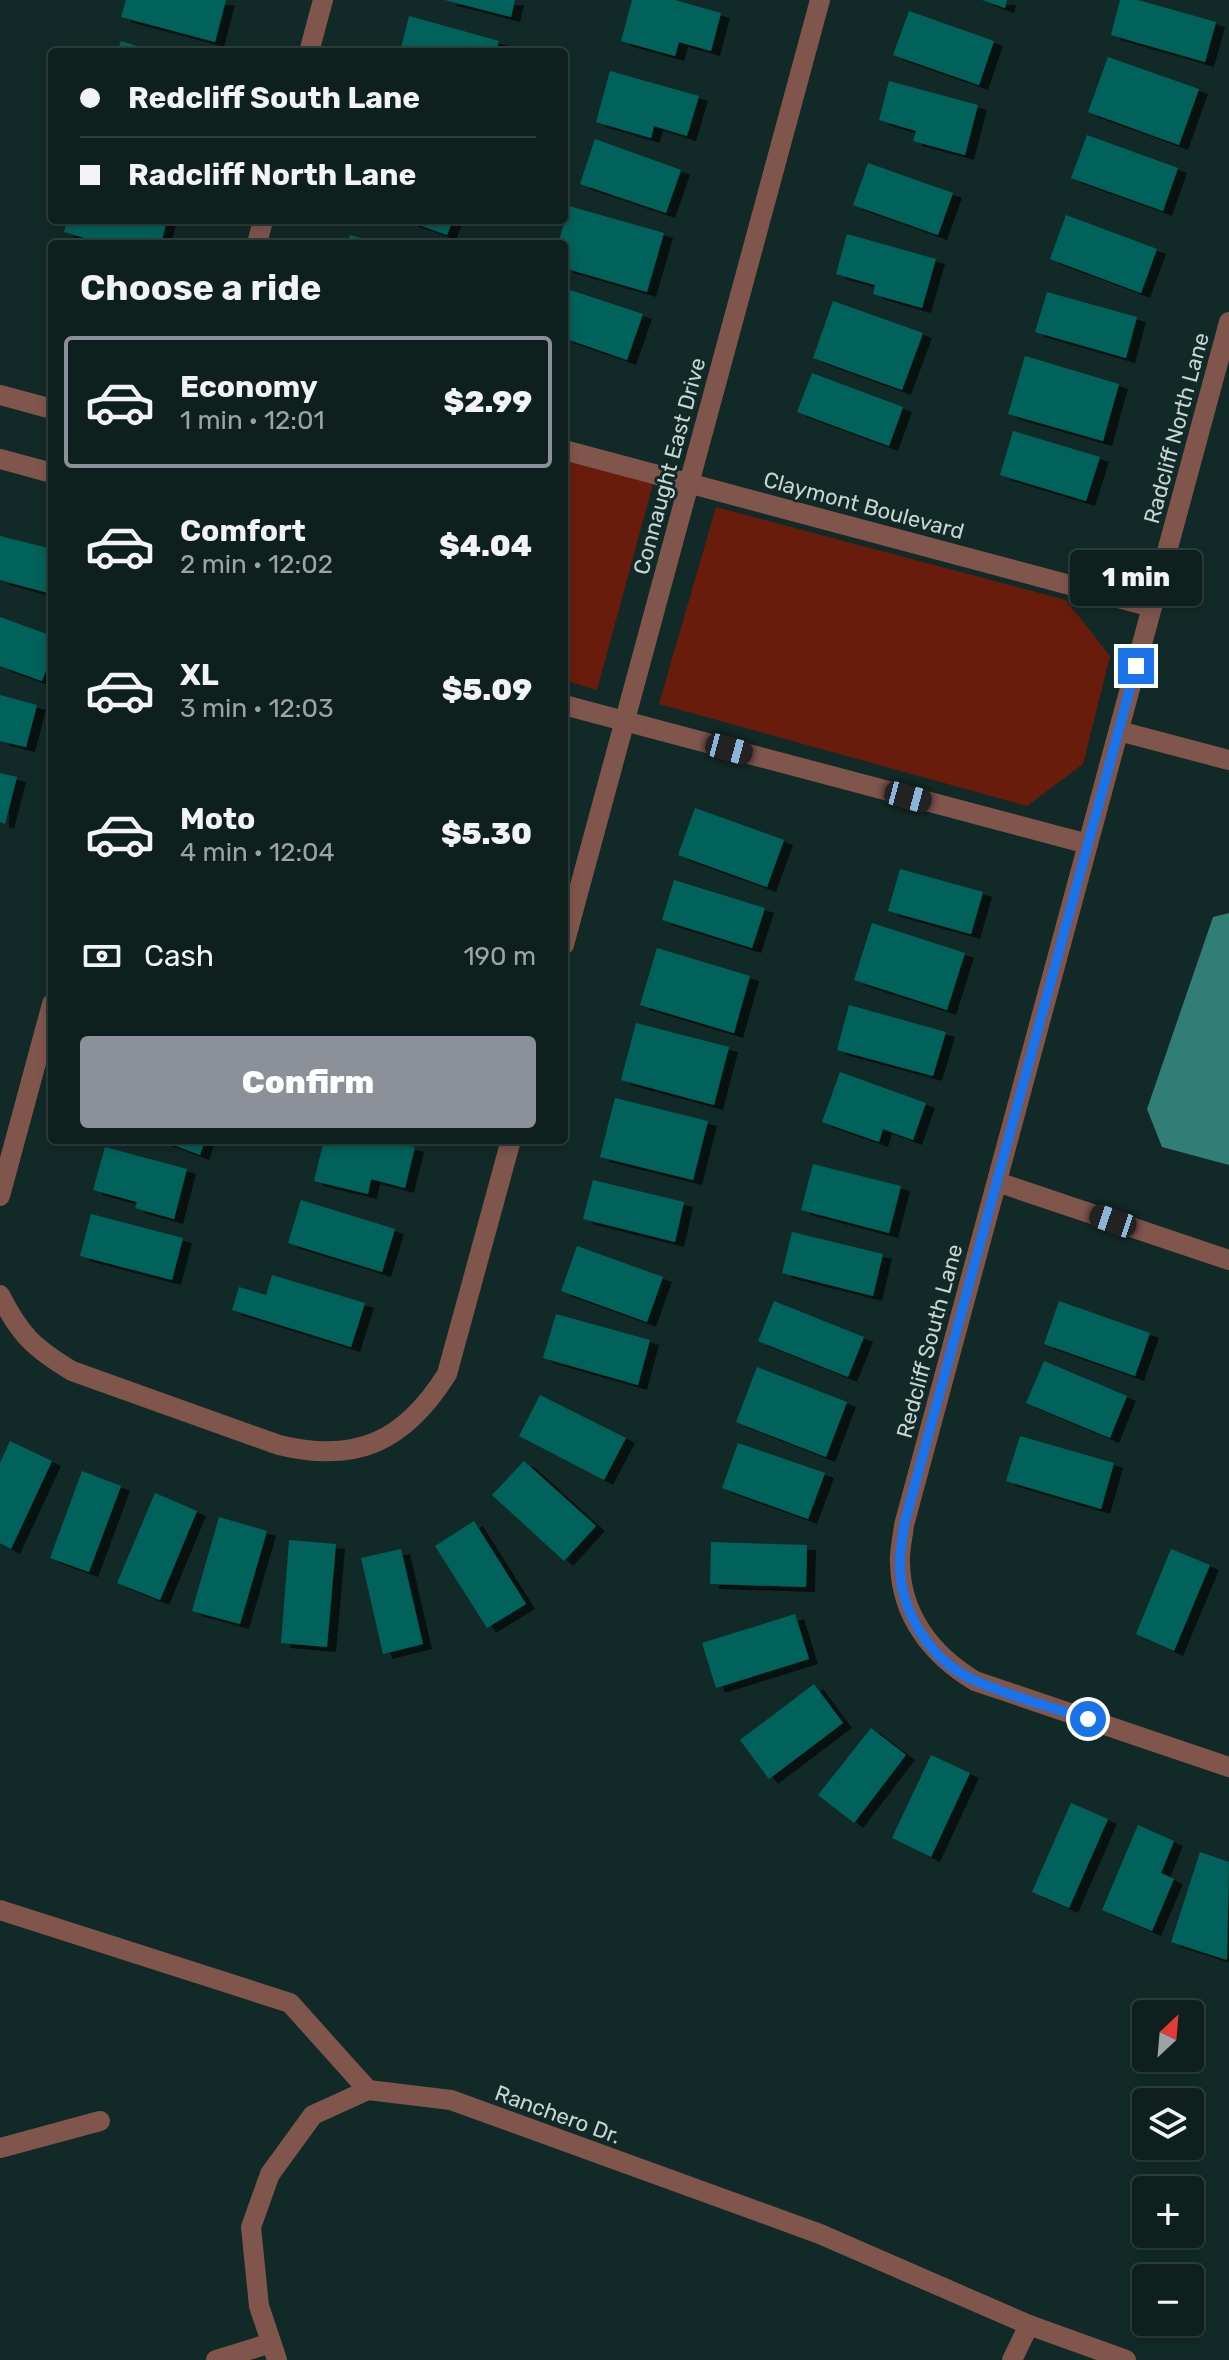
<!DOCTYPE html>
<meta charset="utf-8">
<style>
:root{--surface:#0e201d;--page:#172826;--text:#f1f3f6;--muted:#9ba3a4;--line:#2e3e3b;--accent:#8c9099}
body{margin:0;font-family:Rubik,sans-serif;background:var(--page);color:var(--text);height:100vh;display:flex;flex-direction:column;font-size:30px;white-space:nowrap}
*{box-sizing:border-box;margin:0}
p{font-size:26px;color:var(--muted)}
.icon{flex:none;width:44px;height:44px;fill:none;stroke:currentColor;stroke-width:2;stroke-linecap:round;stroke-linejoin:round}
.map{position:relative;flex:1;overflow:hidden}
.drawer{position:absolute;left:48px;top:240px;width:520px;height:904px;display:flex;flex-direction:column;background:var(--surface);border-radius:8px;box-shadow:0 4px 12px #0003,0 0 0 2px var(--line)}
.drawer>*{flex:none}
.banner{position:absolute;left:48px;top:48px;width:520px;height:176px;border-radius:8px;box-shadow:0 4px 12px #0003,0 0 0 2px var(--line);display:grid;align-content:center;height:176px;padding:0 32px;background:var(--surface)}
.needle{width:52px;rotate:26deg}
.controls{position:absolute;left:1132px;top:2000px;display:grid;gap:16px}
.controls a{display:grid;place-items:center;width:72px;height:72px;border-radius:8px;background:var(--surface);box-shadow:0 4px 12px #0003,0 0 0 2px var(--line);font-size:40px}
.end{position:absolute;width:36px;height:36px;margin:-18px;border:10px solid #1a73e8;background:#fff;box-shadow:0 0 0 4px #fff}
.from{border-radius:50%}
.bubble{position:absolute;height:56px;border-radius:8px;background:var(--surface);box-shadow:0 4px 12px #0003,0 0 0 2px var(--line);font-size:26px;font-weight:800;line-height:56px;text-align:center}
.car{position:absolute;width:24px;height:48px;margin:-24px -12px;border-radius:10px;box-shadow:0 0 6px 2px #0007;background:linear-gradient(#222 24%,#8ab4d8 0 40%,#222 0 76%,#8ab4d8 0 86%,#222 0)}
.banner b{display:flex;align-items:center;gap:28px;height:76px;font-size:30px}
.banner b+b{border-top:2px solid var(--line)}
.banner i{width:20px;height:20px;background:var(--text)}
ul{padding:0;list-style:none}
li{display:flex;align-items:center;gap:24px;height:132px;margin:0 16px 12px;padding:0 16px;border:4px solid transparent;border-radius:8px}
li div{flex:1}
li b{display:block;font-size:30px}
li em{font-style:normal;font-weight:800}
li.selected{border-color:var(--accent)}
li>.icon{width:72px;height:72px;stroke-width:1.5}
h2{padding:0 32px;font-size:36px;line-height:96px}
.pay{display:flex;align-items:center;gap:20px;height:88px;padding:0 32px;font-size:30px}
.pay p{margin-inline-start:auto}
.button{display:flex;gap:16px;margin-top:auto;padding:16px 32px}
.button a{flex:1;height:92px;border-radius:8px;background:var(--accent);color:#fff;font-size:32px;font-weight:800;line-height:92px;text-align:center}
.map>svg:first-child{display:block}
.green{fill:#691c0b}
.water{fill:#307e75}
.building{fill:#04625a;filter:url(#shadow)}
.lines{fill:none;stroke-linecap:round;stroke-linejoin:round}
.street{stroke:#7f554c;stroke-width:20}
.route{stroke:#1a73e8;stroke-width:10}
.labels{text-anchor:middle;stroke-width:6;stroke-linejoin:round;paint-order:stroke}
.street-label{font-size:22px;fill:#c7d5d2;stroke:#122a27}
</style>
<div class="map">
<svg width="1229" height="2360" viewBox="0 0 1229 2360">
<defs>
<filter id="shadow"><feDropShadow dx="9" dy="5" stdDeviation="0" flood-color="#0009"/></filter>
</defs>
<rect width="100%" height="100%" fill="#122a27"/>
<!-- green -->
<g class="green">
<path d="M564 460 653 484 597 690 564 680Z"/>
<path d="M716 507 1066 600 1110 656 1083 764 1027 806 659 704Z"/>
</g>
<!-- water -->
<path class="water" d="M1229 913V1165L1162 1147 1147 1109 1213 917Z"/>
<!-- building -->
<g class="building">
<path d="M126 0H226L215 42 121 17Z"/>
<path d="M445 0H515L511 17Z"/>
<path d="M632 0H675L721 13 711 51 679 42 675 56 621 41Z"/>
<path d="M982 0H1007L1005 8Z"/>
<path d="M1120 0H1138L1216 22 1205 62 1111 35Z"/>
<path d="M909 11 994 41 979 85 893 55Z"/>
<path d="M409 16 499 41 496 52H400Z"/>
<path d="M121 41 153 51V52H117Z"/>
<path d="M1108 57 1199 89 1179 145 1088 112Z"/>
<path d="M610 71 699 96 687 136 654 126 651 138 596 122Z"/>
<path d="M889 81 978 105 965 155 913 141 916 131 879 120Z"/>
<path d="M1087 135 1178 168 1163 211 1071 178Z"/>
<path d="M595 139 681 170 666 213 580 184Z"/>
<path d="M868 163 953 193 938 235 853 205Z"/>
<path d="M569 206 664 233 647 292 564 268V244H558Z"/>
<path d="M1066 215 1157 249 1141 293 1050 259Z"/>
<path d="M68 220H167L161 244H105L64 232Z"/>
<path d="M405 220H453L447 235Z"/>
<path d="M847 234 936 259 922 308 873 294 875 285 836 274Z"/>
<path d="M350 235 379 243V244H348Z"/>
<path d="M564 288 643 314 627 360 564 338Z"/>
<path d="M1047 292 1137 317 1126 358 1035 332Z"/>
<path d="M833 301 923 333 902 390 813 358Z"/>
<path d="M1025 356 1119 384 1103 441 1008 414Z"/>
<path d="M812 373 903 407 889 446 797 412Z"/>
<path d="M1013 431 1100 457 1086 501 1000 475Z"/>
<path d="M0 536 52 549V594L0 580Z"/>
<path d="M0 617 52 636V655L42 681 0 666Z"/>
<path d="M0 695 37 705 26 747 0 741Z"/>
<path d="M0 773 17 777 5 824 0 822Z"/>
<path d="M695 808 784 840 767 887 678 855Z"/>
<path d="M900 869 983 892 971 934 888 911Z"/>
<path d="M674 880 765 908 752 948 662 920Z"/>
<path d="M872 923 965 953 947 1010 854 980Z"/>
<path d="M657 948 750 976 734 1033 640 1005Z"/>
<path d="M849 1005 946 1032 933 1076 837 1050Z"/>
<path d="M636 1023 729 1047 714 1105 621 1080Z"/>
<path d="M840 1072 926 1103 913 1140 883 1129 879 1142 822 1122Z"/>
<path d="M615 1098 708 1121 693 1180 600 1157Z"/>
<path d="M160 1140H205L200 1155Z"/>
<path d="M324 1140H386L415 1147 405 1188 371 1179 368 1194 314 1181Z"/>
<path d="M105 1147 187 1169 174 1219 135 1208 137 1202 93 1190Z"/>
<path d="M813 1164 901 1186 889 1233 801 1210Z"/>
<path d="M593 1180 684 1202 675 1242 583 1219Z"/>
<path d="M301 1200 395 1229 382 1272 288 1243Z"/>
<path d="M91 1214 183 1238 172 1280 80 1256Z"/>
<path d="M792 1232 883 1254 873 1296 782 1273Z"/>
<path d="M577 1246 663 1277 647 1322 561 1291Z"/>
<path d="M272 1275 365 1303 351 1347 232 1310 239 1287 266 1295Z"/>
<path d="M774 1301 864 1337 848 1377 758 1341Z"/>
<path d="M1059 1301 1150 1333 1135 1376 1044 1344Z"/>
<path d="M556 1314 650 1340 638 1385 543 1358Z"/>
<path d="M1044 1361 1127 1396 1110 1438 1026 1403Z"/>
<path d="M757 1367 847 1402 826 1457 736 1422Z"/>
<path d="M540 1395 626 1438 604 1480 519 1436Z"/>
<path d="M1020 1436 1114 1463 1101 1509 1006 1481Z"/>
<path d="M10 1441 52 1461 11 1549 0 1543V1463Z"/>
<path d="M738 1443 825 1473 808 1519 722 1488Z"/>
<path d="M524 1461 596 1526 564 1561 492 1495Z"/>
<path d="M82 1471 121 1486 89 1572 50 1558Z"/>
<path d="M155 1493 197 1511 160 1600 117 1583Z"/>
<path d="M219 1517 267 1531 240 1624 192 1611Z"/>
<path d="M474 1521 526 1604 487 1628 435 1546Z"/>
<path d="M289 1540 336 1544 327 1647 281 1643Z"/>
<path d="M711 1542 807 1545 806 1587 710 1584Z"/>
<path d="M401 1549 423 1644 383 1654 361 1558Z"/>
<path d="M1171 1549 1210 1565 1174 1651 1136 1634Z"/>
<path d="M795 1614 809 1659 716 1688 702 1643Z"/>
<path d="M814 1684 843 1723 769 1779 740 1740Z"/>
<path d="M871 1728 906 1755 854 1823 818 1795Z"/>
<path d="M931 1755 970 1773 931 1857 892 1838Z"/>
<path d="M1071 1803 1108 1819 1069 1908 1032 1892Z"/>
<path d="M1138 1825 1174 1841 1161 1873 1174 1879 1152 1931 1102 1910Z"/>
<path d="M1200 1852 1229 1862 1227 1960 1171 1942Z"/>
</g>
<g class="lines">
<!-- street -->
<g class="street">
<path d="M309 52 323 0"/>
<path d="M257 244 263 220"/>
<path d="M1229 322 904 1525C903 1537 899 1551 900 1563 901 1616 932 1655 975 1681L1229 1767"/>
<path d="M0 395 52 409"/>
<path d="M564 450 1152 607"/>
<path d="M0 459 52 473"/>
<path d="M564 705 1088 844"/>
<path d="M1119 731 1229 760"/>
<path d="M564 945 820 0"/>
<path d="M997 1182 1229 1260"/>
<path d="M0 1196 52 1004"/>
<path d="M0 1295C20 1335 34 1348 72 1371L279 1445C357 1464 405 1441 447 1374L511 1140"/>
<path d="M0 1910 290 2003 368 2090"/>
<path d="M0 2148 100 2121"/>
<path d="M216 2360 271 2343"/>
<path d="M277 2360 259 2306 251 2227 270 2174 313 2115 368 2090 451 2100 820 2234 1029 2325 1126 2360"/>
<path d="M1012 2360 1029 2325"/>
</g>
</g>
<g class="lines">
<!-- route -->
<path class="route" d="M1088 1719C1051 1707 1012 1697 976 1681 931 1662 899 1611 900 1562 900 1550 903 1537 904 1525L1136 666"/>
</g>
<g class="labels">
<!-- street labels -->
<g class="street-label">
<text transform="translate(1176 428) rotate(-75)" y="8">Radcliff North Lane</text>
<text transform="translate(669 466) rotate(-75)" y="8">Connaught East Drive</text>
<text transform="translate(864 505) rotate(15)" y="8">Claymont Boulevard</text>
<text transform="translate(929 1341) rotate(-75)" y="8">Redcliff South Lane</text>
<text transform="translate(558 2114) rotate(20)" y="8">Ranchero Dr.</text>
</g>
</g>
</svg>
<div class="controls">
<a><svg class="needle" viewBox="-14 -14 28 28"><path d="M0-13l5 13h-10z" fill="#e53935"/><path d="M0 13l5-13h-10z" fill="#9ba3a4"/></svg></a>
<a><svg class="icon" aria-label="layers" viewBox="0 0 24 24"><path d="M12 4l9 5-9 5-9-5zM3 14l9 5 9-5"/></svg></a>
<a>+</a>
<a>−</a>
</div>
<i class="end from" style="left:1088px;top:1719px"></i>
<i class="end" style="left:1136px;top:666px"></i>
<div class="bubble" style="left:1070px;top:550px;width:132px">1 min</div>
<i class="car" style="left:729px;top:749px;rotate:105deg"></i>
<i class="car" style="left:908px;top:797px;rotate:105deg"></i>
<i class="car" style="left:1113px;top:1221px;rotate:289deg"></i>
<div class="banner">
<b><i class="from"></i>Redcliff South Lane</b>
<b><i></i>Radcliff North Lane</b>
</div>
<section class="drawer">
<h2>Choose a ride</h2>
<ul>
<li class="selected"><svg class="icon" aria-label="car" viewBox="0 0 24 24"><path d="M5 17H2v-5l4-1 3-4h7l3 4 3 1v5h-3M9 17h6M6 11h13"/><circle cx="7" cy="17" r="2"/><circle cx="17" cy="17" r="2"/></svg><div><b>Economy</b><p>1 min · 12:01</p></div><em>$2.99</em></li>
<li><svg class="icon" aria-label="car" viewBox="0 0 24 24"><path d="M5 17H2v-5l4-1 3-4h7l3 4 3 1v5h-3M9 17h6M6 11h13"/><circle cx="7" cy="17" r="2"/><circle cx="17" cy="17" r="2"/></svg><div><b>Comfort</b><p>2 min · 12:02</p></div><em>$4.04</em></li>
<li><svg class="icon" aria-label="car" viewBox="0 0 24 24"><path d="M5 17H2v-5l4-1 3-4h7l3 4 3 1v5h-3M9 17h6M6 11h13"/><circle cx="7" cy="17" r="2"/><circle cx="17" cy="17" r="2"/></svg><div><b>XL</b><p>3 min · 12:03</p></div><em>$5.09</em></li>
<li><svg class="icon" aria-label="car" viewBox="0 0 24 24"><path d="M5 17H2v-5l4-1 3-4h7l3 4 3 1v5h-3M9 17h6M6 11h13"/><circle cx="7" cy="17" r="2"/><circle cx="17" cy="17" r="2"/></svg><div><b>Moto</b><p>4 min · 12:04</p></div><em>$5.30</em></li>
</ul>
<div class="pay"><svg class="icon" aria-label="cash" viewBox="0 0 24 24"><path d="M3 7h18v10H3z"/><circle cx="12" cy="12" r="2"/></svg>Cash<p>190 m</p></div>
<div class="button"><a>Confirm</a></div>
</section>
</div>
